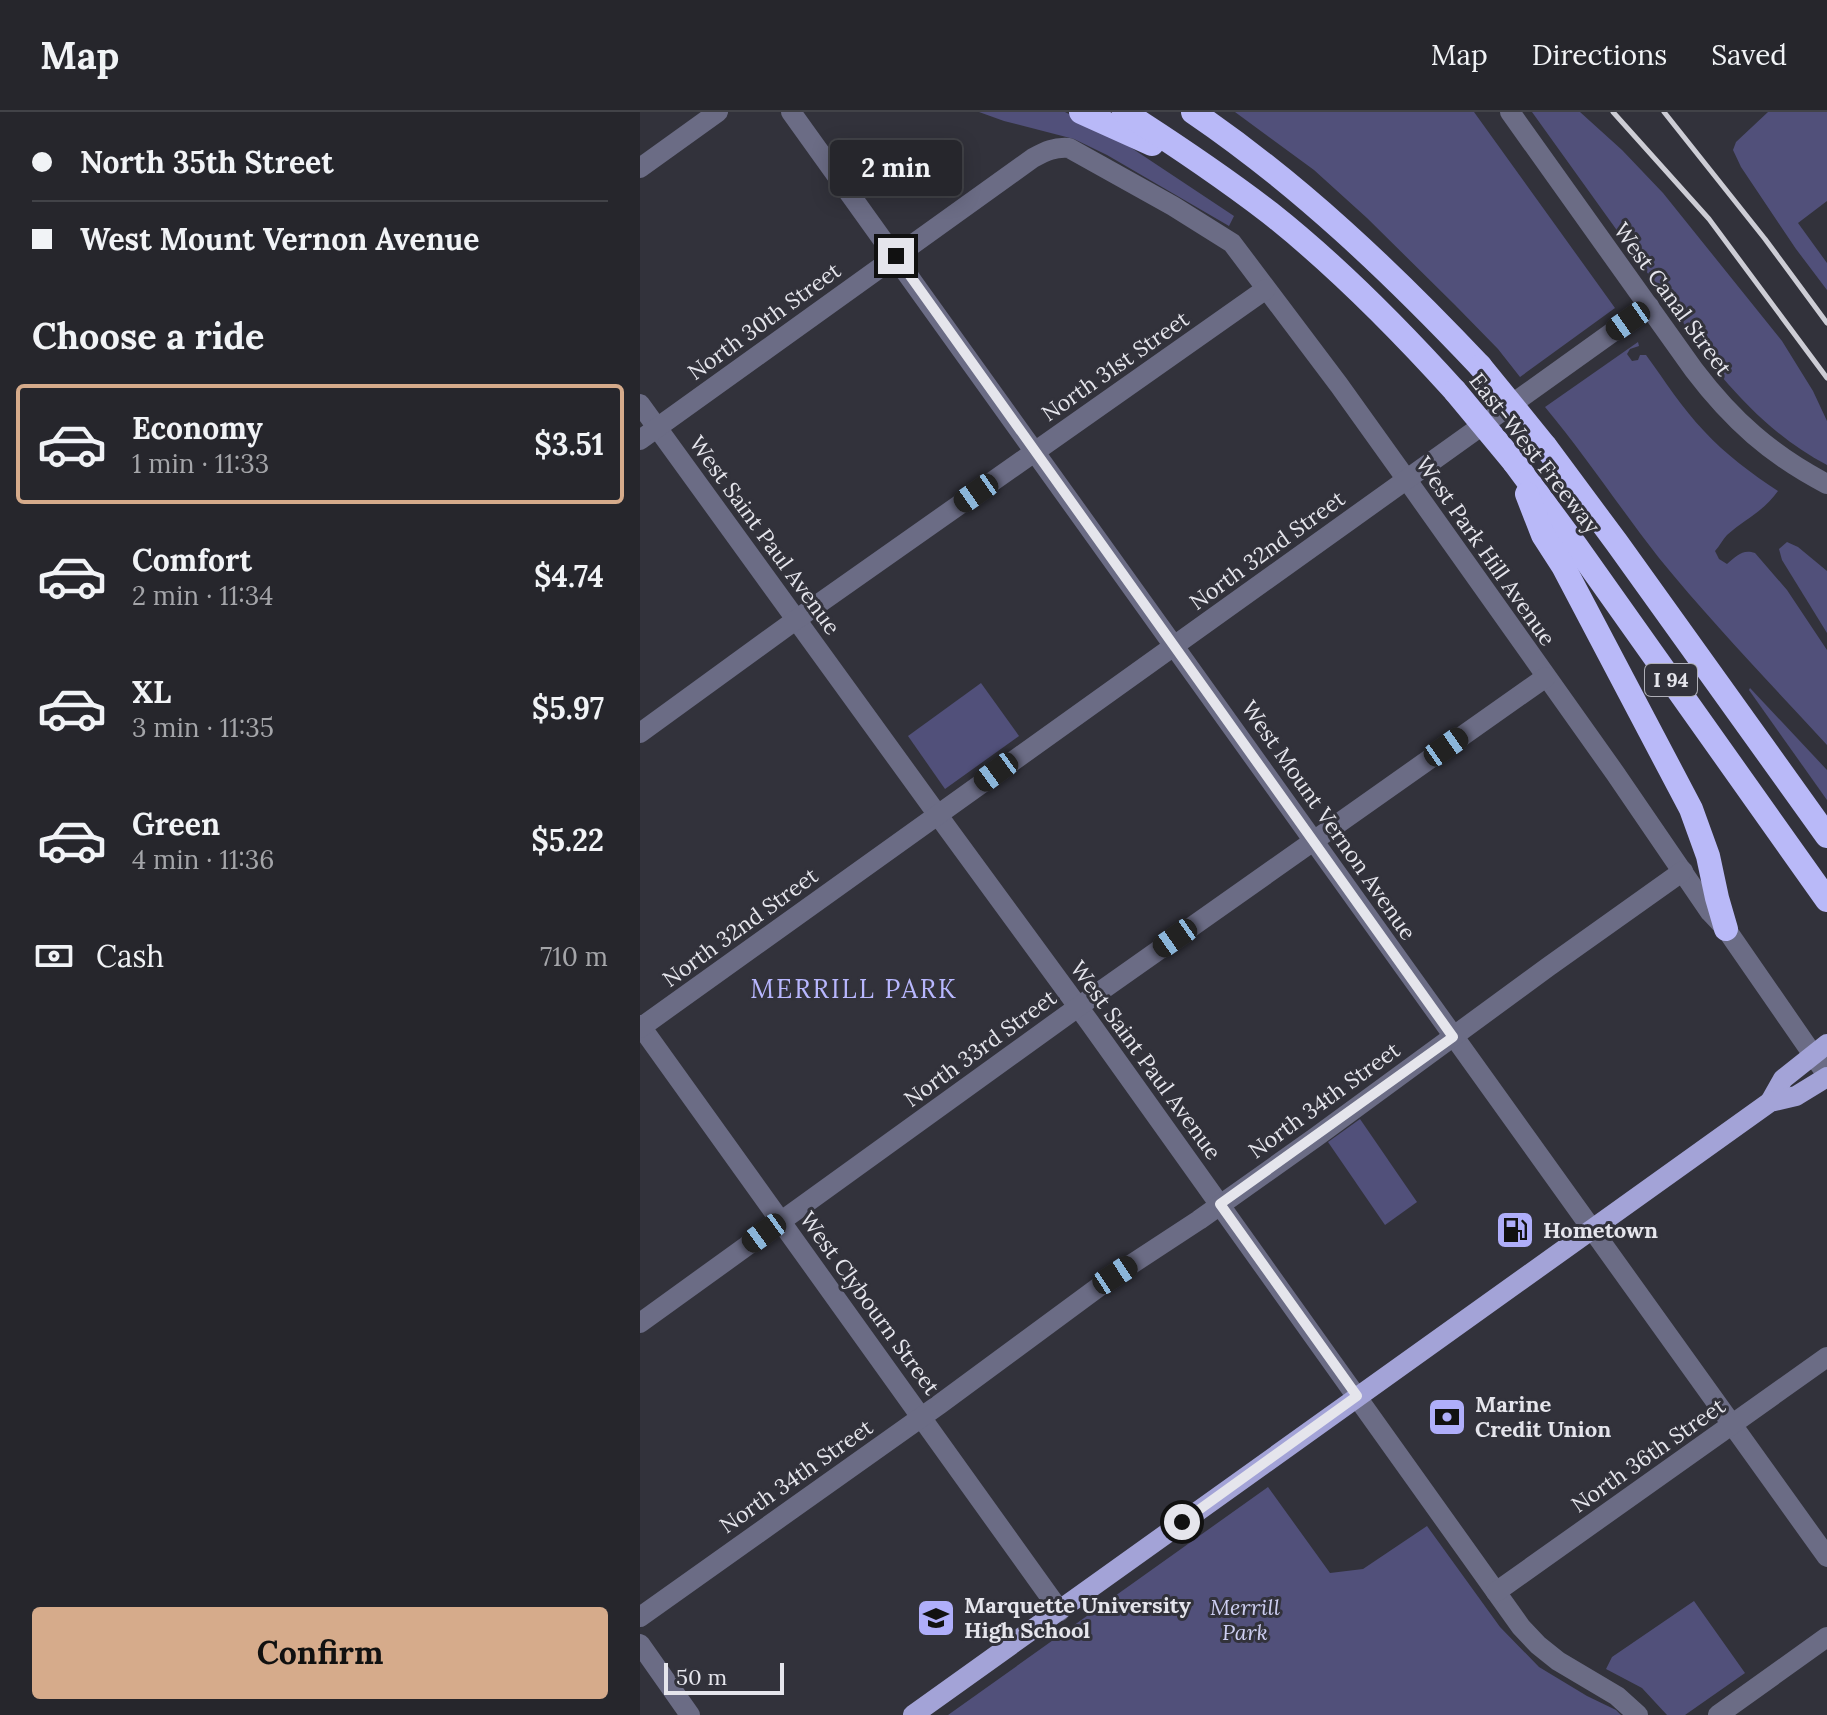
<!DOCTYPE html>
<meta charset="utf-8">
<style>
:root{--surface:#26262c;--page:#323238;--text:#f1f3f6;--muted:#a4a5a9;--line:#424348;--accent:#d6ab8b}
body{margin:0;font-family:Lora,serif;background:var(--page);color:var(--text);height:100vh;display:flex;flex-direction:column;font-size:30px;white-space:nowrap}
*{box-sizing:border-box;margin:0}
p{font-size:26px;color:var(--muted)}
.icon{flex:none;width:44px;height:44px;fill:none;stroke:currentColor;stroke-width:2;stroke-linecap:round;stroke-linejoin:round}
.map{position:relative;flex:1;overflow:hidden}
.panel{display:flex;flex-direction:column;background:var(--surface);width:640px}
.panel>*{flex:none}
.top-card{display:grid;align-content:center;height:176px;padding:0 32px;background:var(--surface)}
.scale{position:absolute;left:24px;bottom:20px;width:120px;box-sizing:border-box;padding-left:8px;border:4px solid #e5e5ec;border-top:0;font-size:22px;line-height:28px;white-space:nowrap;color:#e5e5ec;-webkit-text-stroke:6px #32323b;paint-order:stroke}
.end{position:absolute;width:36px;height:36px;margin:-18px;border:10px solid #e5e5ec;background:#111;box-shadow:0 0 0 4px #111}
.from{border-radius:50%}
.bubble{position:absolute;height:56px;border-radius:8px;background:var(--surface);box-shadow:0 4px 20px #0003,0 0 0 2px var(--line);font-size:26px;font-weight:700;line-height:56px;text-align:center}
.car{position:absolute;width:24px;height:48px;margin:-24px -12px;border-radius:10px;box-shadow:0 0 6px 2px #0007;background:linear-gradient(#222 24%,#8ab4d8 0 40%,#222 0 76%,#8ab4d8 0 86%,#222 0)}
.top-card b{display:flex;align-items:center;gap:28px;height:76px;font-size:30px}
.top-card b+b{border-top:2px solid var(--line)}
.top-card i{width:20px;height:20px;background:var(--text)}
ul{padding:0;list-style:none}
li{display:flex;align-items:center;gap:24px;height:120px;margin:0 16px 12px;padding:0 16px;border:4px solid transparent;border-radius:8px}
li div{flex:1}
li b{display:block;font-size:30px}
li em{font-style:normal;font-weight:700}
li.active{border-color:var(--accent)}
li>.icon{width:72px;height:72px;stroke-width:1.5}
h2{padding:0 32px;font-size:36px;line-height:96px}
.pay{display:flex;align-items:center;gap:20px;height:88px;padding:0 32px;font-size:30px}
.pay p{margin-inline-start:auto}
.primary-button{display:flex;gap:16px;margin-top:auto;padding:16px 32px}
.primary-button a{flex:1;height:92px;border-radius:8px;background:var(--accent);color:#111;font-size:32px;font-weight:700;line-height:92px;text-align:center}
header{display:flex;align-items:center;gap:48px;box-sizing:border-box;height:112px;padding:0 40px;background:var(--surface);border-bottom:2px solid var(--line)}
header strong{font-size:38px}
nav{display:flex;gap:44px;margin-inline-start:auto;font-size:28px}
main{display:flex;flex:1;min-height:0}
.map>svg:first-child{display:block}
.green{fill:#51507a}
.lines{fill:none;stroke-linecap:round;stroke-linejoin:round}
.minor{stroke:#6b6c85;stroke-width:20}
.major{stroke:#a3a3d7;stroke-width:20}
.highway{stroke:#b9b9f8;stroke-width:24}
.rail{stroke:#cdcdd5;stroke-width:5}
.highway-bridge{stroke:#b9b9f8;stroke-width:24}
.route{stroke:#e5e5ec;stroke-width:10}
.labels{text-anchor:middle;stroke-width:6;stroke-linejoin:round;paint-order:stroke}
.shield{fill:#32323b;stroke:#afafb7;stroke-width:2}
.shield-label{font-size:20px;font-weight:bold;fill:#e5e5ec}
.street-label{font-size:22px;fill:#e5e5ec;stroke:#32323b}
.poi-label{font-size:22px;font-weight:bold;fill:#e5e5ec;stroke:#32323b;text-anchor:start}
.park-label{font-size:22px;font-style:italic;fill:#cdcef1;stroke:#32323b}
.quarter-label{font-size:26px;letter-spacing:2px;fill:#b8b7fe;stroke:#32323b}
</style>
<header>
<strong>Map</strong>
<nav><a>Map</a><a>Directions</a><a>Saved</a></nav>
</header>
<main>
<section class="panel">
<div class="top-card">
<b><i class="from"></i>North 35th Street</b>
<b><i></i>West Mount Vernon Avenue</b>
</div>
<h2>Choose a ride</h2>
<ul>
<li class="active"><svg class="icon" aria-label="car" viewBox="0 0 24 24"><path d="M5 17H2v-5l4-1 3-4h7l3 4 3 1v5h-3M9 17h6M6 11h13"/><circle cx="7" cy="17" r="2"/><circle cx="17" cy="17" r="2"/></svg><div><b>Economy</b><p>1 min · 11:33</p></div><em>$3.51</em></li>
<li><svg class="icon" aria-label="car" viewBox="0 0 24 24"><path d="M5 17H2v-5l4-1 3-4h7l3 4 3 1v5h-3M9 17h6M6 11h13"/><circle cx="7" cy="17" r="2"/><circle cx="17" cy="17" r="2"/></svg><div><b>Comfort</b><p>2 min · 11:34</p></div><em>$4.74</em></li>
<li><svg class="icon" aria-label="car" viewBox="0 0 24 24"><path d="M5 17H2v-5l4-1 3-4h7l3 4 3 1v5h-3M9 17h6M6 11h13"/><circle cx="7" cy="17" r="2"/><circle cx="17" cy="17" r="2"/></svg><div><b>XL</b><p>3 min · 11:35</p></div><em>$5.97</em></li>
<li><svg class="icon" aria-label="car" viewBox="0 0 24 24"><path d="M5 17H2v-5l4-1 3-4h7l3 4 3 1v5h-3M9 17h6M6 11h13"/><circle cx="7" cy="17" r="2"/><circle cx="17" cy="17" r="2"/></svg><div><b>Green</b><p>4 min · 11:36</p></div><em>$5.22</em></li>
</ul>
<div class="pay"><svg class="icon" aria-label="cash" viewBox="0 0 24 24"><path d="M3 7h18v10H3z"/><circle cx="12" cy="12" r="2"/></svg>Cash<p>710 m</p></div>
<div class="primary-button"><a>Confirm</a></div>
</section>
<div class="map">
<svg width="1187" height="1603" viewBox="0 0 1187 1603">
<rect width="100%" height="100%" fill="#32323b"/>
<!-- green -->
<g class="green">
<path d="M339 0H425L475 25 594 104 589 114 467 43 434 27 364 9Z"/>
<path d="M595 0H834L975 196 880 265 858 237 815 193 727 106 674 58Z"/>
<path d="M892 0H940L982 38 1023 81 1142 229 1173 279 1187 309V353C1145 331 1112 300 1082 265L1084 262 1073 246 1070 248Z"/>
<path d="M1128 0H1187V89L1158 111 1187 151V178L1156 137 1101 55 1093 38 1096 30Z"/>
<path d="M998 230 999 234 990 237 987 242 992 249 998 248 1000 243H1006C1025 269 1042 296 1064 319 1085 342 1112 362 1138 379 1123 400 1105 407 1087 423 1082 428 1080 434 1075 439L1079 447 1087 452C1097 444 1102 437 1115 441L1147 478 1187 538V633C1130 571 1072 511 1019 446 980 396 945 343 905 295Z"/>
<path d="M1147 430 1158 435 1187 459V521L1142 448 1139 437Z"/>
<path d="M341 571 379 624 305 677 268 624Z"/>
<path d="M1110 576 1187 658V688L1109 578Z"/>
<path d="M720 1007 777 1090 745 1113 688 1030Z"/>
<path d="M628 1375 690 1461 723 1457 787 1414 860 1515 899 1555 947 1584 976 1598 981 1603H308Z"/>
<path d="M1054 1489 1105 1561 1045 1603H1027L1002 1576 966 1557 972 1545Z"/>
</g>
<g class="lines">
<!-- minor -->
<g class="minor">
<path d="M151 0 1187 1445"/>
<path d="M870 0 1054 258C1092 308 1131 343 1187 372"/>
<path d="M0 56 78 0"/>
<path d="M0 292 308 717 450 911 881 1515 898 1533 918 1549 977 1584 998 1603"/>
<path d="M0 328 393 46C406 39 414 35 429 36L533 94 592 131 699 273 777 382 975 661 1070 800 1086 817 1187 963"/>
<path d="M0 621 157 507 626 177"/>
<path d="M0 913 420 1499"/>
<path d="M0 916 1009 194"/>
<path d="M0 1211 438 895 906 565"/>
<path d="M856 1480 1187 1245"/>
<path d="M0 1505 300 1292 475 1163 559 1108 676 1025 908 855 1043 759"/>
<path d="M0 1532 50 1603"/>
<path d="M1078 1603 1187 1525"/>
</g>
<!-- major -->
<g class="major">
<path d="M1130 990 1143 967 1187 932"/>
<path d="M273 1603 1130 990 1156 984 1187 965"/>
</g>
<!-- highway -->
<g class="highway">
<path d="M441 0 512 32"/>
<path d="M484 0C534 32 583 65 630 101 697 154 758 216 815 279"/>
<path d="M553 0C659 72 752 161 840 254"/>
<path d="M905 334 977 431 1187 724"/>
<path d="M874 350 936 434 1187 788"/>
<path d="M887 382 903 423 923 454 1051 697 1068 744 1077 786 1086 817"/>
</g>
<!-- rail -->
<g class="rail">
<path d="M973 0 1069 107 1187 266"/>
<path d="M1024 0 1125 127 1187 211"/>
</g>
<!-- highway-bridge -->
<g class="highway-bridge">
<path d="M840 254 905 334"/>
<path d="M815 279 874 350"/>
</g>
</g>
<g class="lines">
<!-- route -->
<path class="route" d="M256 144 813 925 580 1092 717 1284 542 1410"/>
</g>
<!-- icons -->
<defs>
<symbol id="fuel-square" viewBox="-11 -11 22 22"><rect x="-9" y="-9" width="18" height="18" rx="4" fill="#afaefa" stroke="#32323b"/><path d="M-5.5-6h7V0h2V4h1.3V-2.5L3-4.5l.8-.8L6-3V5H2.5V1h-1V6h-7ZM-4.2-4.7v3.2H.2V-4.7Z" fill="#111"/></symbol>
<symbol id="bank-square" viewBox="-11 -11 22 22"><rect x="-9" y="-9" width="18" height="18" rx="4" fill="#afaefa" stroke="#32323b"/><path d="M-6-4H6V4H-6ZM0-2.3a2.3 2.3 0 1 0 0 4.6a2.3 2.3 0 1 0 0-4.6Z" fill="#111"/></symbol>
<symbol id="school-square" viewBox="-11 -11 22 22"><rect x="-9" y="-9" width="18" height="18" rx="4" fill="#afaefa" stroke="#32323b"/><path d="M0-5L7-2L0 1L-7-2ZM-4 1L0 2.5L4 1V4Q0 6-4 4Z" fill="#111"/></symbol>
</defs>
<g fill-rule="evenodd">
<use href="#fuel-square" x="853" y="1096" width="44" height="44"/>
<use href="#bank-square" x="785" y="1283" width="44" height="44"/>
<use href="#school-square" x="274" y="1484" width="44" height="44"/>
</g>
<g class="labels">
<!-- shield labels -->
<rect class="shield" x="1005" y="552" width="52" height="32" rx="6"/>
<g class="shield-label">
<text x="1031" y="575">I 94</text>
</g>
<!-- street labels -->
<g class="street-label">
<text transform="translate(1033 187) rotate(54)" y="8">West Canal Street</text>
<text transform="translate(124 209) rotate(-36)" y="8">North 30th Street</text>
<text transform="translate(475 254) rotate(-35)" y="8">North 31st Street</text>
<text transform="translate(895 341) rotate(52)" y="8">East-West Freeway</text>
<text transform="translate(125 423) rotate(54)" y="8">West Saint Paul Avenue</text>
<text transform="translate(627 438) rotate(-36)" y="8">North 32nd Street</text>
<text transform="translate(846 439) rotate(55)" y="8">West Park Hill Avenue</text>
<text transform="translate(689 708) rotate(55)" y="8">West Mount Vernon Avenue</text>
<text transform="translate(100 815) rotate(-36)" y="8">North 32nd Street</text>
<text transform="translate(340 936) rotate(-36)" y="8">North 33rd Street</text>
<text transform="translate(506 948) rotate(54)" y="8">West Saint Paul Avenue</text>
<text transform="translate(684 988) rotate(-36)" y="8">North 34th Street</text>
<text transform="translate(230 1191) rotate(54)" y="8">West Clybourn Street</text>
<text transform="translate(1008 1343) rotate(-35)" y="8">North 36th Street</text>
<text transform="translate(156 1364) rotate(-35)" y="8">North 34th Street</text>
</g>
<!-- poi labels -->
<g class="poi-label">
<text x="903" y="1126">Hometown</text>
<text x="835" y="1300">Marine<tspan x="835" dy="25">Credit Union</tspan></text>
<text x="324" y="1501">Marquette University<tspan x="324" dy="25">High School</tspan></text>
</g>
<!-- park labels -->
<g class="park-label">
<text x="605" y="1503">Merrill<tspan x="605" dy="25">Park</tspan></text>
</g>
<!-- quarter labels -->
<g class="quarter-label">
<text x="214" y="886">MERRILL PARK</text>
</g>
</g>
</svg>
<div class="scale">50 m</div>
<i class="end from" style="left:542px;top:1410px"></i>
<i class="end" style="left:256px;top:144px"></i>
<div class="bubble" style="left:190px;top:28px;width:132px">2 min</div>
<i class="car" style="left:988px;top:209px;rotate:235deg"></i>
<i class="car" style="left:336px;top:381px;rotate:235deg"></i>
<i class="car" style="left:806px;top:635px;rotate:55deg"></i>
<i class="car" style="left:356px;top:660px;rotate:234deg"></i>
<i class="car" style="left:535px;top:826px;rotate:235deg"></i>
<i class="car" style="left:124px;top:1121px;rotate:234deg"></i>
<i class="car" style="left:475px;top:1163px;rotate:57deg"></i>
</div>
</main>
